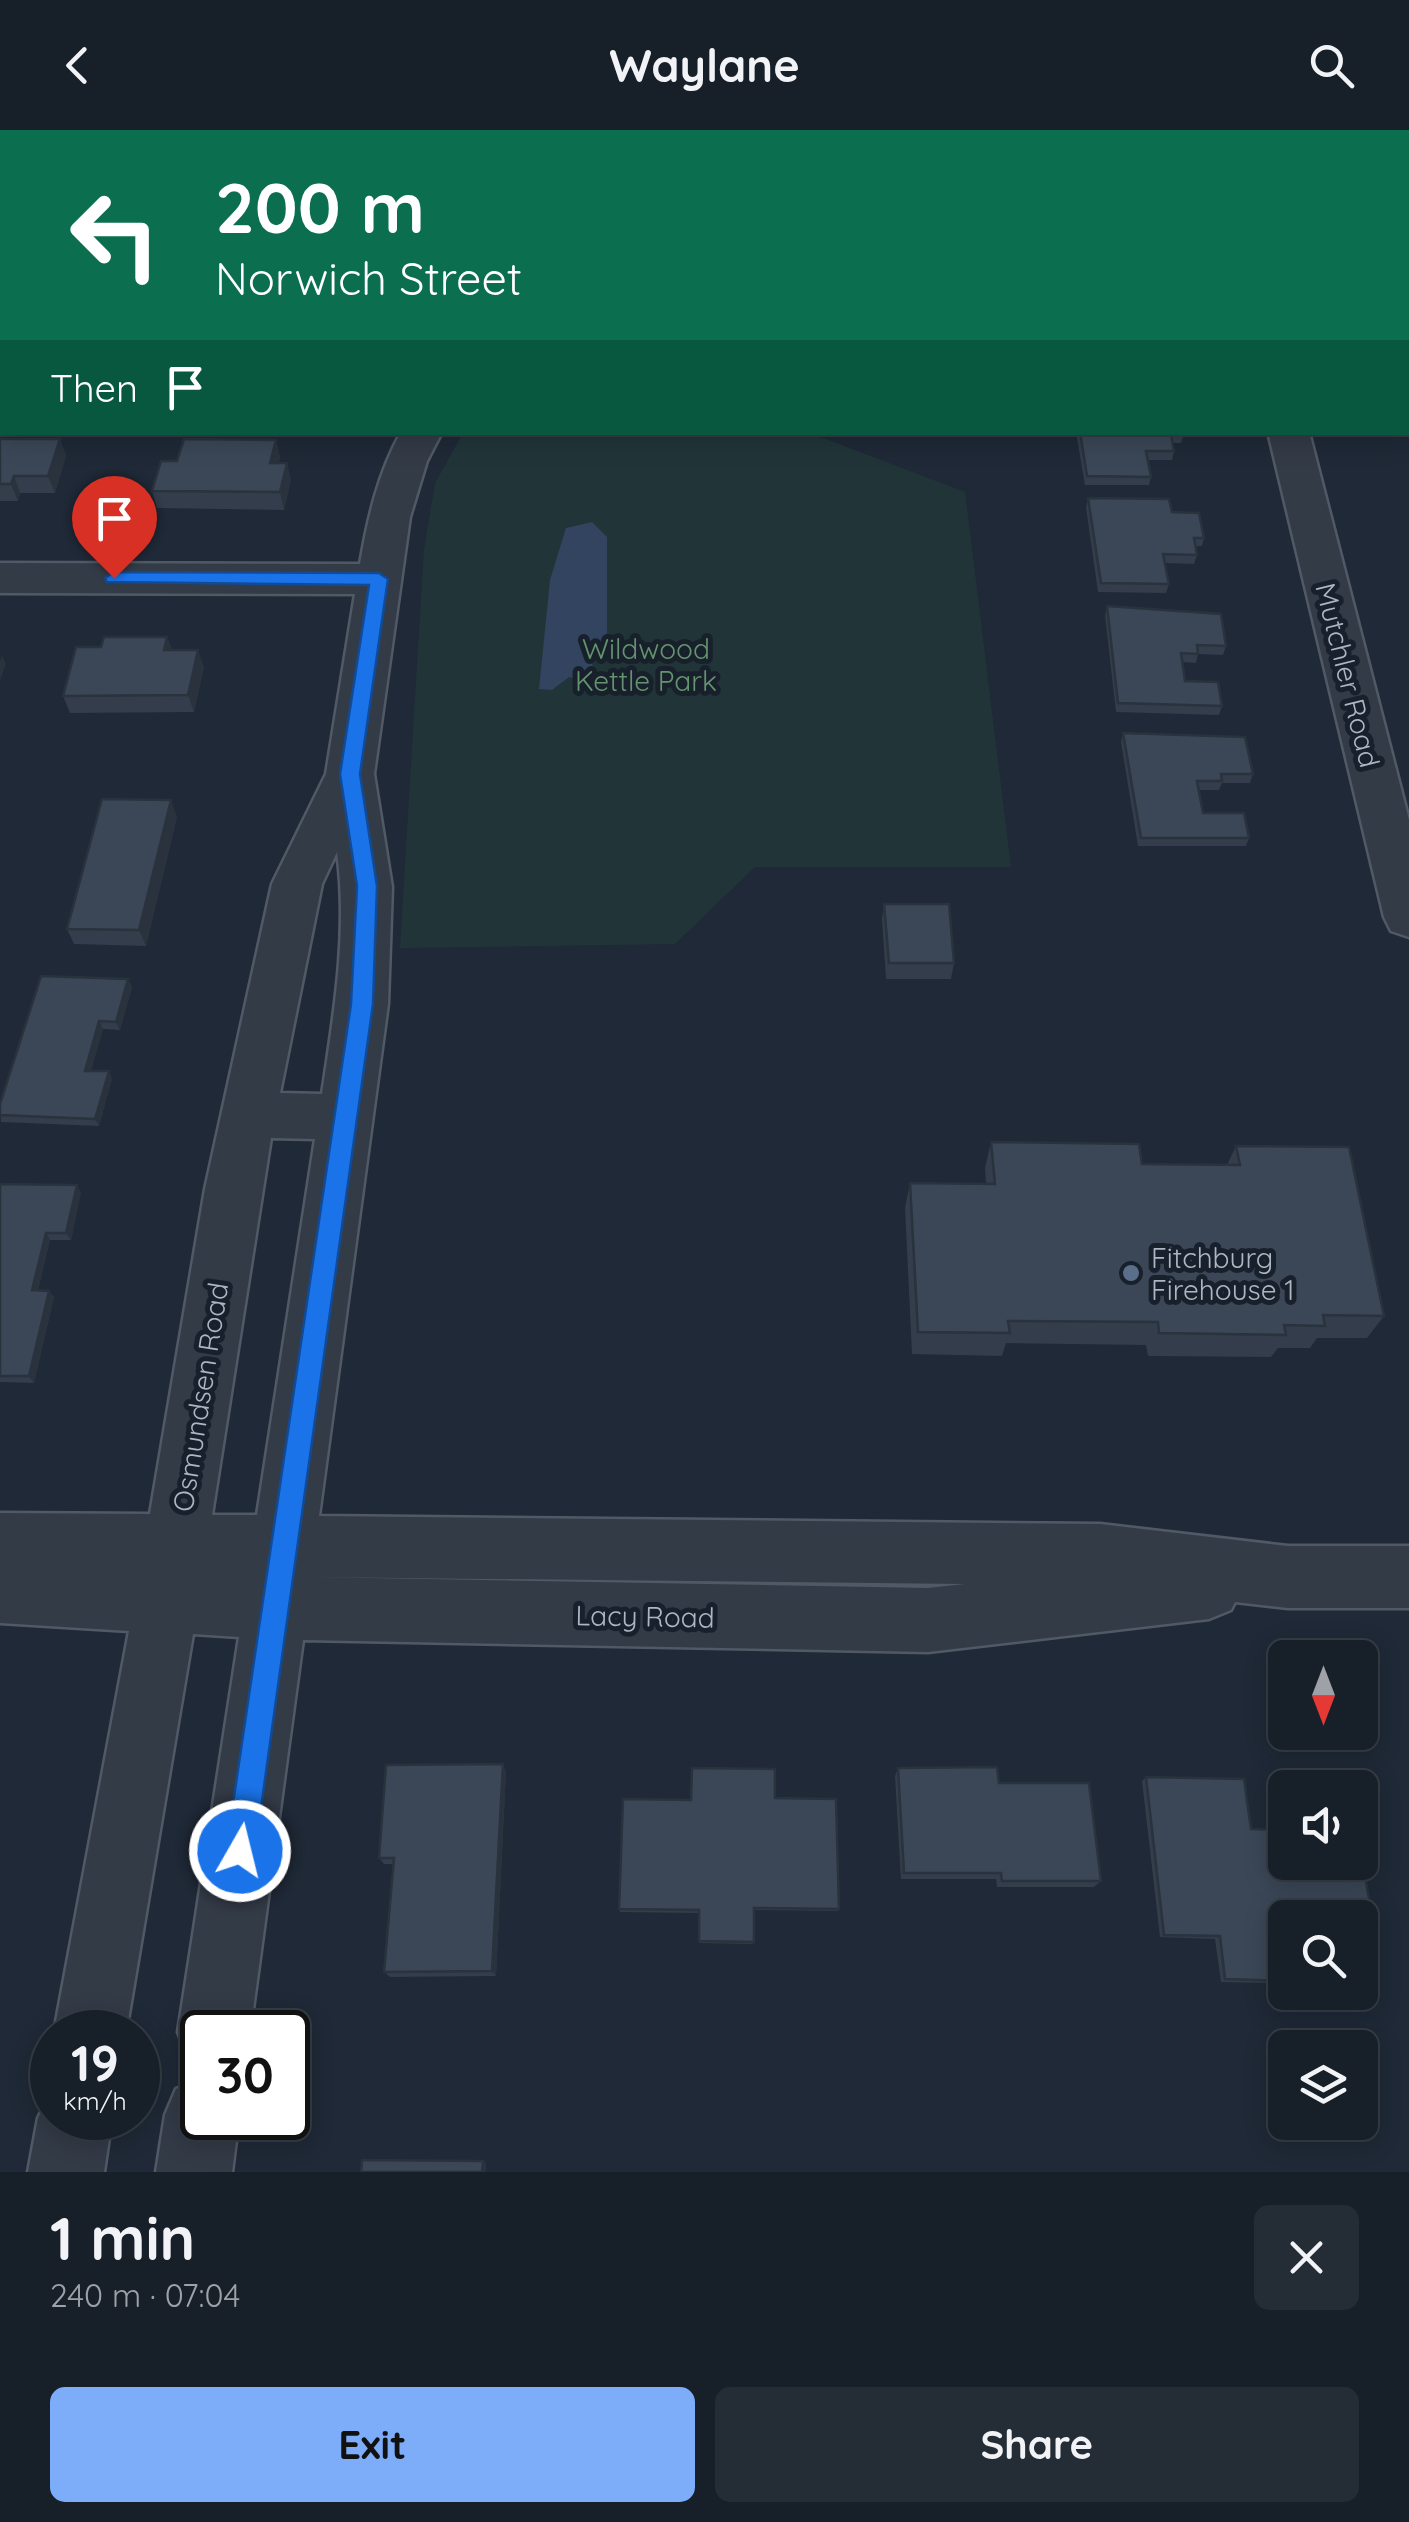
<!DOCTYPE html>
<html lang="en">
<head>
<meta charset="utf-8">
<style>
	body { margin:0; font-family:Quicksand,sans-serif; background:#242c35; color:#f1f3f6; height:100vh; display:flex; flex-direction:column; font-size:38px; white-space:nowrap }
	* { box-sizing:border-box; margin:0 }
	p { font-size:32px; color:#9ea2a8 }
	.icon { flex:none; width:55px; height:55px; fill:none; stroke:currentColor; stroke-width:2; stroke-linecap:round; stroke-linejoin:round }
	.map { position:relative; height:2042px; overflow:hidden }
	.drawer { display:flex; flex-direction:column; background:#171f29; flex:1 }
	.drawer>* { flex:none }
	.guide { position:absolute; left:0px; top:0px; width:1410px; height:305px; box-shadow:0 5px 25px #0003,0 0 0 2px #363d46; background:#0b6e4f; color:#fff; overflow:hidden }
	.needle { width:65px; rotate:180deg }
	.tools { position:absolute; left:1268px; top:1510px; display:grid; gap:20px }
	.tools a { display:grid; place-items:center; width:110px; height:110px; border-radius:15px; background:#171f29; box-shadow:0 5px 25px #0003,0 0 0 2px #363d46; font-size:50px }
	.speed { position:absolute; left:30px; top:1880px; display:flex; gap:20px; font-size:50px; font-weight:700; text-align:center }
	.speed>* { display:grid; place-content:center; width:130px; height:130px; border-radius:50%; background:#171f29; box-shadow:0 5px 25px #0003,0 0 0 2px #363d46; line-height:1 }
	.speed small { font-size:25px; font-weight:400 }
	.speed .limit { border:5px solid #111; border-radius:15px; background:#fff; color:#111 }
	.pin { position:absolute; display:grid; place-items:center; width:85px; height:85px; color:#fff; margin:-102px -42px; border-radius:50% 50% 50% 0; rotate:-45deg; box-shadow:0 0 10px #0007 }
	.pin .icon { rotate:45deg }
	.me { position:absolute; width:110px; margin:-55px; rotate:8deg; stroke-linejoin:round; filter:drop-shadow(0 0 8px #0008) }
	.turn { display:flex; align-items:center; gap:35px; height:210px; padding:0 50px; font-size:45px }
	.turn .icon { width:130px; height:130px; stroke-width:2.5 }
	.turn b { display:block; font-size:70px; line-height:85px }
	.then { display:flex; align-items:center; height:95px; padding:0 50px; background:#0003; gap:20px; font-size:38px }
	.round { display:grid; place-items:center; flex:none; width:105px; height:105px; border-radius:15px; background:#242c35 }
	.headline { display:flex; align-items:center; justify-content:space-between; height:170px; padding:0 50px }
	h1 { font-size:60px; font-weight:700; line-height:75px }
	.button { display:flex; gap:20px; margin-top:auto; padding:20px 50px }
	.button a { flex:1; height:115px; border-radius:15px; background:#7dadf9; color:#111; font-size:40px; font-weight:700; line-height:115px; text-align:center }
	.button a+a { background:#242c35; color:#f1f3f6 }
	header { display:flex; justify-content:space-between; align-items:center; height:130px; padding:0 50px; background:#171f29; font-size:45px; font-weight:700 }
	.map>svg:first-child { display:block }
	.green { fill:#213538 }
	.water { fill:#32445f }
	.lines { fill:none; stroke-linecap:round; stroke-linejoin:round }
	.minor-casing { stroke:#505965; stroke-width:5 }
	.minor { fill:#333b47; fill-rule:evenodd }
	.wall { fill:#333d4b }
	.shaded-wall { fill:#29323d }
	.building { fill:#3b4757; stroke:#29323d; stroke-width:2.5 }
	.route { fill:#1a73e8; stroke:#114b97; stroke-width:2.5 }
	.service-dot { fill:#5c6f8a; stroke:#18202b; stroke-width:4 }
	.labels { text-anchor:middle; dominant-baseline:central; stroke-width:10; stroke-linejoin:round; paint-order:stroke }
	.park-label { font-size:28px; fill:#64946f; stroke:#18202b }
	.street-label { font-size:28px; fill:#acb6c4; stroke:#18202b }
	.poi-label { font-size:28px; fill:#acb6c4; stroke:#18202b; text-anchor:start }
</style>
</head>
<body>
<header><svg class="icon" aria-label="back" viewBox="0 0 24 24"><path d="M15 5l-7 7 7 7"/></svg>Waylane<svg class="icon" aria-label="search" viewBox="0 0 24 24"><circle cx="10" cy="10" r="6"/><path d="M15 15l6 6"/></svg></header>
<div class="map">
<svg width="1409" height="2042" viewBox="0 0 1409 2042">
	<rect width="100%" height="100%" fill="#1f2937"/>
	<path class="green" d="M463 303H810L965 362 1011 737H755L675 814 400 818 424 419 435 353Z"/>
	<path class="water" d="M592 392 607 407V507L593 528 591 553 569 547 552 560 539 559 550 450 566 398Z"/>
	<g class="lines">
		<defs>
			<path id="minor" d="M585 0H624L625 2H586Z
				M1194 0H1228L1229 2H1195Z
				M2 28V50L0 51V29Z
				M401 302H442L427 331 410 387 374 644 392 757 388 874 319 1386 1100 1394 1288 1416H1409V1478H1288L1235 1472 1231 1480 1209 1489 928 1522 303 1510 250 1902H202V1933L188 1928 178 1902 239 1507 193 1504 126 1902H54L129 1501 0 1493V1383L150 1384 205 1059 272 754 326 644 355 464 0 463V433L360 434C368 387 378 344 401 302ZM337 722C348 802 334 884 322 964L280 963 322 754ZM271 1008 315 1009 257 1385H212ZM311 1447 965 1454 928 1458Z
				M1268 302H1309L1409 690V807L1391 801 1384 787Z
				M202 1948V1988H239L232 2042H156L165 1985 176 1959Z
				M52 1960V1988H112L104 2042H28L38 1988Z"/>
		</defs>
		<use href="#minor" class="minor-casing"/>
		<use href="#minor" class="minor"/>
	</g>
	<path class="wall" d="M210 0H293V2H213Z
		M363 0H472V2H363Z
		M1076 302H1183L1184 304 1181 313H1172L1174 321 1172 330H1147L1151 347 1149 355H1085Z
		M0 309H60L66 326 55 363H20L18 371H0Z
		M276 310 280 328 278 333H287L291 350 284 380 157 378 152 361Z
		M1088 368 1172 382 1204 408 1202 416H1195L1197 425 1194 434 1165 433 1169 454 1166 463 1098 462 1086 377Z
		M1107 476 1226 516 1223 525 1198 524 1196 533 1182 532 1185 551 1222 576 1219 585 1116 582 1105 485Z
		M167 507 172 520 204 537 194 582 70 583 63 566 101 517Z
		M1123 603 1253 644 1250 653H1222L1219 660H1199L1203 683 1249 708 1246 716H1138L1121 612Z
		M177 687 146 816 74 814 67 799Z
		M884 774 954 833 951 849H886L882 789Z
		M128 849 132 857 120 900 103 899 91 941H109L112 949 99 996 1 992 0 974Z
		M991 1012 1142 1034 1227 1035 1236 1016 1384 1186 1367 1208H1317L1310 1218H1278L1271 1227 1148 1226 1146 1215 1006 1213 1002 1226 912 1224 905 1078 910 1053 986 1054 985 1038Z
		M0 1054 81 1062 71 1110H50L38 1160 49 1161 54 1167 34 1253 0 1252Z
		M898 1638 1101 1751 1094 1757H997L996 1749H901L895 1646Z
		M506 1641 496 1846 390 1847 384 1842 393 1734H384L379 1728Z
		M1146 1647 1244 1649 1251 1699 1285 1700V1732H1360V1718L1377 1813 1371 1816H1360V1788H1285V1815H1279L1284 1851 1279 1853 1221 1852 1215 1809 1160 1807 1142 1651Z
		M775 1668 839 1779 838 1781 754 1780 753 1814 699 1813V1783L620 1782 619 1779 691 1670Z"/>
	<path class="shaded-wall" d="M237 0H250L251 2H237Z
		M2 116V135L0 136V117Z
		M60 309 66 326 55 363 48 346Z
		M276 310 280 328 275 350 270 333Z
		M287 333 291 350 284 380 280 362Z
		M14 346 20 363 18 371 11 354Z
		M167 507 173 524 164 520Z
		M198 520 204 537 194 582 188 565Z
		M2 525 6 534 0 551V531Z
		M171 670 177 687 146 816 139 800Z
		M128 849 132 857 120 900 116 892Z
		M99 891 103 899 89 948 85 941Z
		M109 941 112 949 99 996 95 989Z
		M77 1055 81 1062 71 1110 66 1103Z
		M46 1103 50 1110 37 1166 32 1160Z
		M49 1161 54 1167 34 1253 29 1246Z
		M503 1634 506 1641 496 1846 492 1841Z
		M483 2031 486 2033V2042H482Z"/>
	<path class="building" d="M381 0H472L468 2H387Z
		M875 0H926L923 2H872Z
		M0 85H2V116L0 117Z
		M1080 302H1183L1184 304H1171L1174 321H1146L1151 347 1087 346Z
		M0 309H60L48 346H14L11 354H0Z
		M184 309 276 310 270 333H287L280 362 152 361 161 331H177Z
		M1088 368 1169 369 1172 382 1199 383 1204 408H1194L1197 425 1163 424 1169 454 1101 453Z
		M1107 476 1221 484 1226 516 1197 515 1198 524 1181 523 1185 551 1218 552 1222 576 1118 573Z
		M104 507H167L164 520H198L188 565 63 566 76 517H101Z
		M1123 603 1245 607 1253 644H1221L1222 651H1197L1203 683H1244L1249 708H1141Z
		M102 669 171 670 139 800 67 799Z
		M884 774H949L954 833H889Z
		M41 846 128 849 116 892 99 891 85 941H109L95 989 0 985V974Z
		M991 1012 1139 1014 1142 1034 1240 1035 1236 1016 1349 1017 1384 1186 1323 1185 1325 1196 1284 1195 1286 1205 1159 1203 1158 1192 1008 1191 1010 1203 918 1202 910 1053 995 1054Z
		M0 1054 77 1055 66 1103H46L32 1160 49 1161 29 1246H0Z
		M503 1634 492 1841 384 1842 394 1728H379L386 1635Z
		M997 1637 999 1653H1089L1101 1751H1002L1001 1743H904L898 1638Z
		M692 1638 775 1639V1668L836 1669 839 1779 754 1778V1812L699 1811V1780L619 1779 623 1669 691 1670Z
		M1146 1647 1244 1649 1251 1699 1285 1700V1732H1360V1718L1377 1813H1360V1788H1285V1812H1279L1284 1851 1225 1849 1220 1806 1164 1805Z
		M362 2030 483 2031 482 2042H361Z"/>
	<path class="route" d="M114 442 379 443 388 449 360 644 377 756 373 874 255 1721 251 1731 240 1735 230 1731 226 1721 351 874 357 756 340 644 369 455 107 452 105 448Z"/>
	<circle class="service-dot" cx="1131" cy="1143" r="10"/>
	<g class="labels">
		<g class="park-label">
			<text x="646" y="518">Wildwood<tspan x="646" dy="32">Kettle Park</tspan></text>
		</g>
		<g class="street-label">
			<text transform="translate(1348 545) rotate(76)">Mutchler Road</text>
			<text transform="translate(200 1267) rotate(-81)">Osmundsen Road</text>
			<text transform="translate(645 1486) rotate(1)">Lacy Road</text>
		</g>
		<g class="poi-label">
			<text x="1151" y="1127">Fitchburg<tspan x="1151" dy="32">Firehouse 1</tspan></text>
		</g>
	</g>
</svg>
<div class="tools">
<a><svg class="needle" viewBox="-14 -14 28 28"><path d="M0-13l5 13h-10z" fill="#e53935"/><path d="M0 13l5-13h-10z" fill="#9ea2a8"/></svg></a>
<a><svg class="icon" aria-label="sound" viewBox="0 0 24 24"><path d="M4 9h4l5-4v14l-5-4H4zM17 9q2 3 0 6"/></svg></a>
<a><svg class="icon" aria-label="search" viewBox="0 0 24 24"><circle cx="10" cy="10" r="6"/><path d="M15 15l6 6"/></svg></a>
<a><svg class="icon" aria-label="layers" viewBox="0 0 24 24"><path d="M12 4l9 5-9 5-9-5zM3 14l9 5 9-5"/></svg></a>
</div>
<div class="speed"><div>19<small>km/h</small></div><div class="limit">30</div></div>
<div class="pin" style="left:114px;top:448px;background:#d93025"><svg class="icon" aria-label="arrive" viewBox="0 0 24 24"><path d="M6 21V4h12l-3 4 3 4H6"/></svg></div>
<svg class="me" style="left:240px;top:1721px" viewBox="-20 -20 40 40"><circle r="17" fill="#1a73e8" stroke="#fff" stroke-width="3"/><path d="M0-11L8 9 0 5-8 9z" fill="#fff"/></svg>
<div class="guide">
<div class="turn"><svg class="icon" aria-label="left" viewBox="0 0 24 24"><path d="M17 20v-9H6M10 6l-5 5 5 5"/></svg><div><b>200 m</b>Norwich Street</div></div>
<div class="then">Then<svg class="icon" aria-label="arrive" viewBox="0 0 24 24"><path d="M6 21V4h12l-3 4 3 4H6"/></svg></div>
</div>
</div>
<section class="drawer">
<div class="headline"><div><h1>1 min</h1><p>240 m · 07:04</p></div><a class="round"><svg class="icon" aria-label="close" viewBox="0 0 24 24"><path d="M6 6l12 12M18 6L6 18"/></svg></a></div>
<div class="button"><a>Exit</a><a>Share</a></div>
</section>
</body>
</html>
